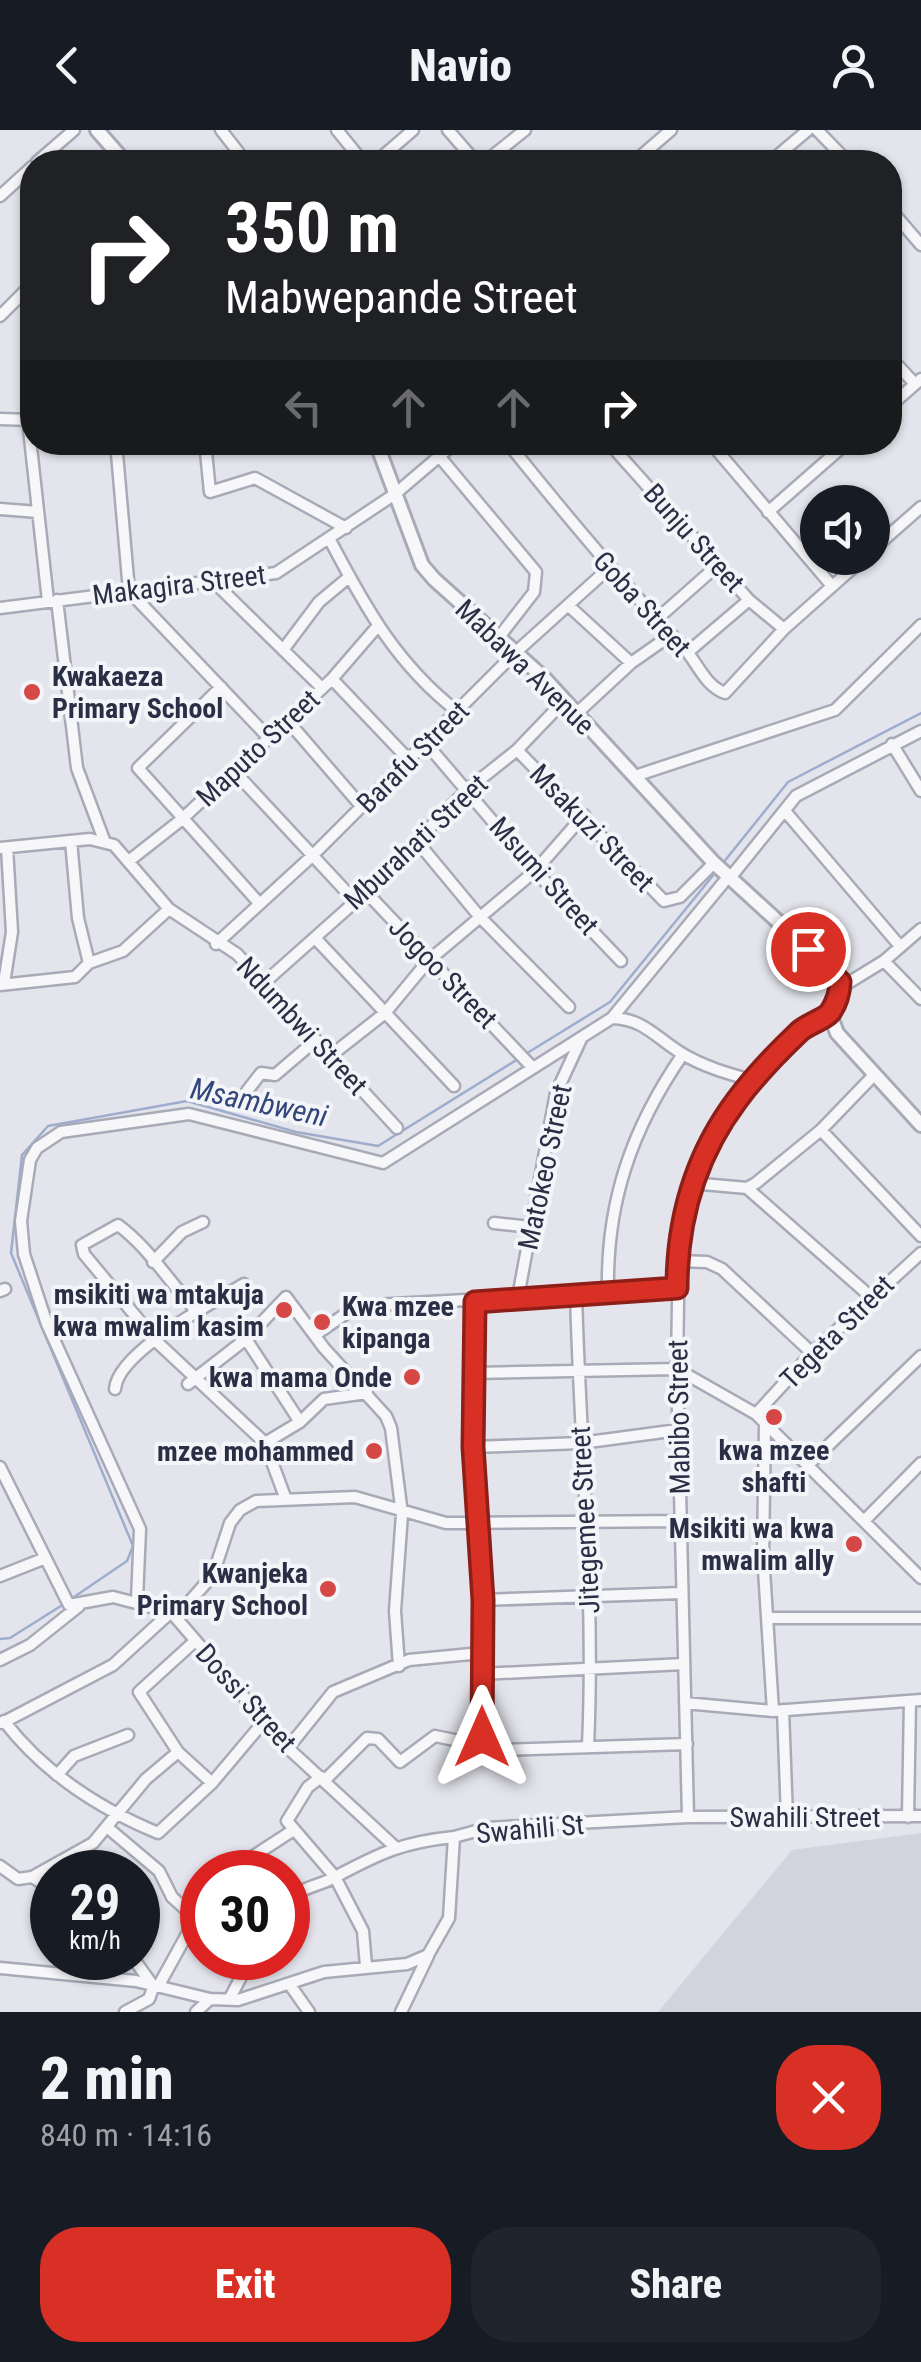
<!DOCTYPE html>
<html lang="en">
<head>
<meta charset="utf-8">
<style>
	body { margin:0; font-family:"Roboto Condensed",sans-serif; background:#20242c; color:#f1f3f6; height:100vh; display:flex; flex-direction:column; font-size:38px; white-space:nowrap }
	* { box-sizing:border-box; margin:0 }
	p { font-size:32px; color:#9ea1a6 }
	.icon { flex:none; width:55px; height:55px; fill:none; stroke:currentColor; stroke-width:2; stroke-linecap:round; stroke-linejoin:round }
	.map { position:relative; height:1882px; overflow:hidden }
	.panel { display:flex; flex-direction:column; background:#171b24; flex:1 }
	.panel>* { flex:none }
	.guide { position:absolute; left:20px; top:20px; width:882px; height:305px; border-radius:40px; box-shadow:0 2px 8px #0004; background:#202124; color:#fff; overflow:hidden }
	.controls { position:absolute; left:800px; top:355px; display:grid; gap:20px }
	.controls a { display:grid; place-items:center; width:90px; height:90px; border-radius:50%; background:#171b24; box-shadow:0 2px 8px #0004; font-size:50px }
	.speed { position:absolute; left:30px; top:1720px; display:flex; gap:20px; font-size:50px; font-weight:700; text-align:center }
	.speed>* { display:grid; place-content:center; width:130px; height:130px; border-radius:50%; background:#171b24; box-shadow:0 2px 8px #0004; line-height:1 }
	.speed small { font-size:25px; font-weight:400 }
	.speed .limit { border:15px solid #d22; background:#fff; color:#111 }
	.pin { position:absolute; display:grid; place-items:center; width:85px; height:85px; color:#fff; margin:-42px; border:5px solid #fff; border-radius:50%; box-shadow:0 2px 10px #0007 }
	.me { position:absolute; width:110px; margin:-55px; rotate:0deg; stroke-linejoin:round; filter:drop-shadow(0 0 8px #0008) }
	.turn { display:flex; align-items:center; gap:35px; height:210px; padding:0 40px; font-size:45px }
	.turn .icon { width:130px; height:130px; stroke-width:2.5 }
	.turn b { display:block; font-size:70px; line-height:85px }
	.lanes { display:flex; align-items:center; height:95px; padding:0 40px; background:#0003; justify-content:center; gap:50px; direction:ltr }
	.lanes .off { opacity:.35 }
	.round { display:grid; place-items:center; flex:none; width:105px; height:105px; border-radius:40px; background:#20242c }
	.summary { display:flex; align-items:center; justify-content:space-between; height:170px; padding:0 40px }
	h1 { font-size:60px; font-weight:800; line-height:75px }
	.primary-button { display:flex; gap:20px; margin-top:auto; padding:20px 40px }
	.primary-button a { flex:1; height:115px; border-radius:40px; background:#d93025; color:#fff; font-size:40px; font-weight:800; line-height:115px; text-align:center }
	.primary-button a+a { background:#20242c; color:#f1f3f6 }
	header { display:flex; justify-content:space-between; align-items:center; height:130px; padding:0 40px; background:#171b24; font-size:45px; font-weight:800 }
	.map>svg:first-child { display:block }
	.built { fill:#d1d4de }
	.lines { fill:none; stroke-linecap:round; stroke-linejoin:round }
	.stream { stroke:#9eadcd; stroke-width:2.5 }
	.minor-casing { stroke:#a8abb7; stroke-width:15 }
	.tertiary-casing { stroke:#a8abb7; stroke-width:18 }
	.minor { stroke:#f7f7fa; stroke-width:10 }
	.tertiary { stroke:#f7f7fa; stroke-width:12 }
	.route-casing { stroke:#8d1f18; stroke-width:25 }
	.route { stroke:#d93025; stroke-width:18 }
	.poi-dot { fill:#d54845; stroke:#f4f5f9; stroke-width:4 }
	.labels { text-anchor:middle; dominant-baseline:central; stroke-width:8; stroke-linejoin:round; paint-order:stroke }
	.street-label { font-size:28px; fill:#2a2f45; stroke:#f4f5f9 }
	.poi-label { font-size:28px; font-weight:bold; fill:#2a2f45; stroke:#f4f5f9; text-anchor:end }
	.water-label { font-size:30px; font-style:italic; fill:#32467c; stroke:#f4f5f9 }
</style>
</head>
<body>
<header><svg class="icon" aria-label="back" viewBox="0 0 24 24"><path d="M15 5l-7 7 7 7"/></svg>Navio<svg class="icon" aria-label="person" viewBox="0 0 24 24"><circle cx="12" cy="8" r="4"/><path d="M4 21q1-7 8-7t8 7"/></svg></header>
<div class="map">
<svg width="921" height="1882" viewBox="0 0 921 1882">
	<rect width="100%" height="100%" fill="#e4e5ec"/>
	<path class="built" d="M921 1703V1882H658L792 1720Z"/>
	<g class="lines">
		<path class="stream" d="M723 733 788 652 921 583
			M524 925 610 872 715 743
			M71 1469 127 1431 133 1416 11 1123 22 1025 48 996 187 971 296 1002 378 1016 518 929
			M0 1509 10 1508 64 1474"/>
		<defs>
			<path id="minor" d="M221 0 246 32
				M337 0 363 32
				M448 0 476 32
				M817 0 848 32
				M37 32 74 0
				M376 32 413 0
				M485 32 525 0
				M634 32 671 0
				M770 32 808 0
				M0 66 32 37
				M890 79 921 115
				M0 186 32 154
				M890 227 915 254
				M890 276 921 249
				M0 289 32 290
				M28 290 48 471
				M116 312 129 461 267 606
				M205 312 210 362 255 348 346 398
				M507 312C564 383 621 452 684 518 697 532 705 556 725 563L784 499 864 428
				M608 312 749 470 784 499
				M710 312 832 456
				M439 326 536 442 534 462 499 507
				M0 379 38 382
				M768 382 848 312
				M330 410C365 477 397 535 458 582
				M872 420 921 377
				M214 452 322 558
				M57 470 77 638 104 710
				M570 477 631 533
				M0 478 276 443 395 364 456 312
				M657 489 718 435
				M283 520 319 472 349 447
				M688 522 749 470
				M332 549 409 630
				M221 557 138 638 259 773
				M576 584 631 533 671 505
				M287 590 362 677
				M425 612 535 741 621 831
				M892 614 921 661
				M517 620 664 771 680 767 714 733
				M234 641 354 770
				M635 646 835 580 921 495
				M785 681 899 815
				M416 710 479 786 569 877
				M71 711 78 788 89 833
				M0 718 90 709 114 715 169 779 237 824 397 998
				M130 730 181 690 332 549 376 498
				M730 748 796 666 921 601
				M366 762 531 936
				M316 809 454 956
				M216 814 312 726 516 522 608 439
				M884 831 921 869
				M265 852 366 762 468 659 517 620 565 570
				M4 853 12 802 7 718
				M0 855 75 847 89 833 123 821 169 779
				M840 858 884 831 921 799
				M612 888C644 889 655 907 681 923 704 937 729 944 755 951
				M329 927 385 883 428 831 535 741 584 685
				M247 961 261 943 275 945 316 910
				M821 1000 921 1106
				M691 1053 747 1058 756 1053 821 1000 875 944
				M747 1058 871 1167
				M494 1093 531 1097
				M677 1131 707 1132 722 1139 812 1223
				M153 1132 182 1102 203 1092
				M0 1161 5 1159
				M608 1162C606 1072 632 998 683 924
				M576 1164C580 1315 595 1464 588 1616
				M518 1167 556 963 581 909
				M475 1172 473 1317 483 1470 482 1607
				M193 1183V1177C167 1149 148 1117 118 1095L82 1115 84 1124 157 1212 265 1313 285 1367
				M315 1205 357 1176 677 1158
				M246 1209 300 1292
				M475 1243 677 1239 756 1284 921 1448
				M188 1254 246 1209 286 1167 324 1218 386 1286 391 1298 402 1384 395 1481 399 1536
				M115 1259C118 1222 212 1173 244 1154
				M756 1284 812 1223 921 1123
				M765 1295 763 1424 773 1581
				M265 1313 300 1292 324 1269 367 1263
				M473 1317 581 1313 678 1300
				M807 1336 921 1226
				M0 1337 69 1475 113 1467 171 1482 288 1618 394 1716
				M864 1391 921 1333
				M0 1446 43 1429
				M137 1470 140 1399 47 1194 24 1124 21 1091 30 1030 37 1018 61 1002 189 984 383 1033 612 888 728 747
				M483 1470 682 1463
				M176 1487 213 1445 230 1393 240 1380 256 1371 355 1367 446 1393 681 1391
				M770 1488H921
				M195 1511 139 1562 178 1622 212 1653
				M0 1530 30 1515 79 1476
				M482 1544 684 1534
				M685 1573 773 1581 921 1570
				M783 1580 787 1687
				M4 1591C44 1643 98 1678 158 1703L212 1653 266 1589
				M2 1593 113 1535 171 1482
				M482 1607 497 1620 687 1614
				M288 1618 333 1562 409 1530 481 1523
				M57 1645 74 1626 128 1605
				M321 1647 308 1657 287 1691 335 1747 363 1801 366 1836
				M324 1651 367 1608 378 1609 400 1632 435 1606 464 1612 482 1607
				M688 1687 677 1239 679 1106 693 1046 723 990 800 901 830 884
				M908 1687 910 1571
				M108 1698 159 1741 172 1767 195 1788
				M0 1736 18 1749 32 1747 52 1759
				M229 1742 292 1701
				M32 1747 93 1713 146 1649 178 1622
				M288 1773C300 1756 318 1757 335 1747 380 1723 403 1712 454 1707
				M133 1828 151 1853
				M0 1838 136 1851 210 1869 238 1870 324 1842 407 1834 428 1825 449 1788 454 1707 487 1698 688 1687 921 1686
				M159 1855 202 1777
				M290 1855 309 1882
				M230 1868 251 1828
				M125 1882 149 1869 154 1855
				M196 1882 210 1869
				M401 1882 428 1826"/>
			<path id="tertiary" d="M97 0 125 32
				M376 312 422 435 434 449 545 549 714 733 833 842 840 858 830 884 837 903 921 995"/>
		</defs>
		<use href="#minor" class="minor-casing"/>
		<use href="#tertiary" class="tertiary-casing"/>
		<use href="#minor" class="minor"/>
		<use href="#tertiary" class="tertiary"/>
	</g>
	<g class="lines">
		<defs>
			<path id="route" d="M482 1607 483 1470 473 1317 475 1172 677 1158C677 1089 695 1026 737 970 754 947 778 922 799 902 807 894 826 889 831 881 836 874 840 862 840 852L808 819"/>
		</defs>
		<use href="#route" class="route-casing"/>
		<use href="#route" class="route"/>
	</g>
	<g class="poi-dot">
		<circle cx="32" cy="562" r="10"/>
		<circle cx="284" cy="1180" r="10"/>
		<circle cx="322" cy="1192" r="10"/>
		<circle cx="412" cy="1247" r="10"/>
		<circle cx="774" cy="1287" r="10"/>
		<circle cx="374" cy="1321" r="10"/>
		<circle cx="854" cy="1414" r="10"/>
		<circle cx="328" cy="1459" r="10"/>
	</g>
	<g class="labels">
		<g class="street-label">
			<text transform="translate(694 408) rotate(48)">Bunju Street</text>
			<text transform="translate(179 455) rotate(-7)">Makagira Street</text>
			<text transform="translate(642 474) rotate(48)">Goba Street</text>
			<text transform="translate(525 537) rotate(44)">Mabawa Avenue</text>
			<text transform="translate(258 618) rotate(-43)">Maputo Street</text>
			<text transform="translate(413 627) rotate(-45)">Barafu Street</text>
			<text transform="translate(592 698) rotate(46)">Msakuzi Street</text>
			<text transform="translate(416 712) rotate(-43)">Mburahati Street</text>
			<text transform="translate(544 746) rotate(48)">Msumi Street</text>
			<text transform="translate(443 843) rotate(46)">Jogoo Street</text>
			<text transform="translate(302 896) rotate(47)">Ndumbwi Street</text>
			<text transform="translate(545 1037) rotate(-78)">Matokeo Street</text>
			<text transform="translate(837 1202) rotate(-45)">Tegeta Street</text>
			<text transform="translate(679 1287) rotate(-91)">Mabibo Street</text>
			<text transform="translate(585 1390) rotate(-93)">Jitegemee Street</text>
			<text transform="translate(246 1568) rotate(48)">Dossi Street</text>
			<text x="805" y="1687">Swahili Street</text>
			<text transform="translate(530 1699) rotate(-5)">Swahili St</text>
		</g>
		<g class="poi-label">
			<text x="52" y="546" text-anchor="start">Kwakaeza<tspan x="52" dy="32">Primary School</tspan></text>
			<text x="264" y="1164">msikiti wa mtakuja<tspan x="264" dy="32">kwa mwalim kasim</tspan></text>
			<text x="342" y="1176" text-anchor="start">Kwa mzee<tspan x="342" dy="32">kipanga</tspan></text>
			<text x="392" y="1247">kwa mama Onde</text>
			<text x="774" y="1320" text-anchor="middle">kwa mzee<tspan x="774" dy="32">shafti</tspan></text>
			<text x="354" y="1321">mzee mohammed</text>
			<text x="834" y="1398">Msikiti wa kwa<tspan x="834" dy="32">mwalim ally</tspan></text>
			<text x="308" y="1443">Kwanjeka<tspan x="308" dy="32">Primary School</tspan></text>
		</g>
		<g class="water-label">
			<text transform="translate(259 972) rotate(12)">Msambweni</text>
		</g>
	</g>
</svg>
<div class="controls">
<a><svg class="icon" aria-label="sound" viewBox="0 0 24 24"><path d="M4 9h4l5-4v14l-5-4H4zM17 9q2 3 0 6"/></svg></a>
</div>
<div class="speed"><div>29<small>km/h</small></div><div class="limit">30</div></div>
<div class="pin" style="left:808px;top:819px;background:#d93025"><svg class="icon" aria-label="arrive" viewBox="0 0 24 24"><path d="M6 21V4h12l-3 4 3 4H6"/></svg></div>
<svg class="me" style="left:482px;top:1607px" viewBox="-20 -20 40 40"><path d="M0-17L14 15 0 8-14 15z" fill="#d93025" stroke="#fff" stroke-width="4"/></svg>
<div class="guide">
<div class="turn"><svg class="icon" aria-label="right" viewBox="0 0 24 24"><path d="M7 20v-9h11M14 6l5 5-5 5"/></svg><div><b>350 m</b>Mabwepande Street</div></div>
<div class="lanes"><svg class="icon off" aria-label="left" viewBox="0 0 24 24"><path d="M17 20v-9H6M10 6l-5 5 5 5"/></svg><svg class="icon off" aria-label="ahead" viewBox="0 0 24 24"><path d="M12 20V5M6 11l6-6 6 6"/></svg><svg class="icon off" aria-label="ahead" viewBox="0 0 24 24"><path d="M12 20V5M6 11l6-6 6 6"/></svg><svg class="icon" aria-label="right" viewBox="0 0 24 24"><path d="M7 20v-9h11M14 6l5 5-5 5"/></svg></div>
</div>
</div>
<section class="panel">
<div class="summary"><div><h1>2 min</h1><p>840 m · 14:16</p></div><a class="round" style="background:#d93025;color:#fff"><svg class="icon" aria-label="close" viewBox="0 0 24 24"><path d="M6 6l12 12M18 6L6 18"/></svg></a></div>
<div class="primary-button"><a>Exit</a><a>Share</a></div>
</section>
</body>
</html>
